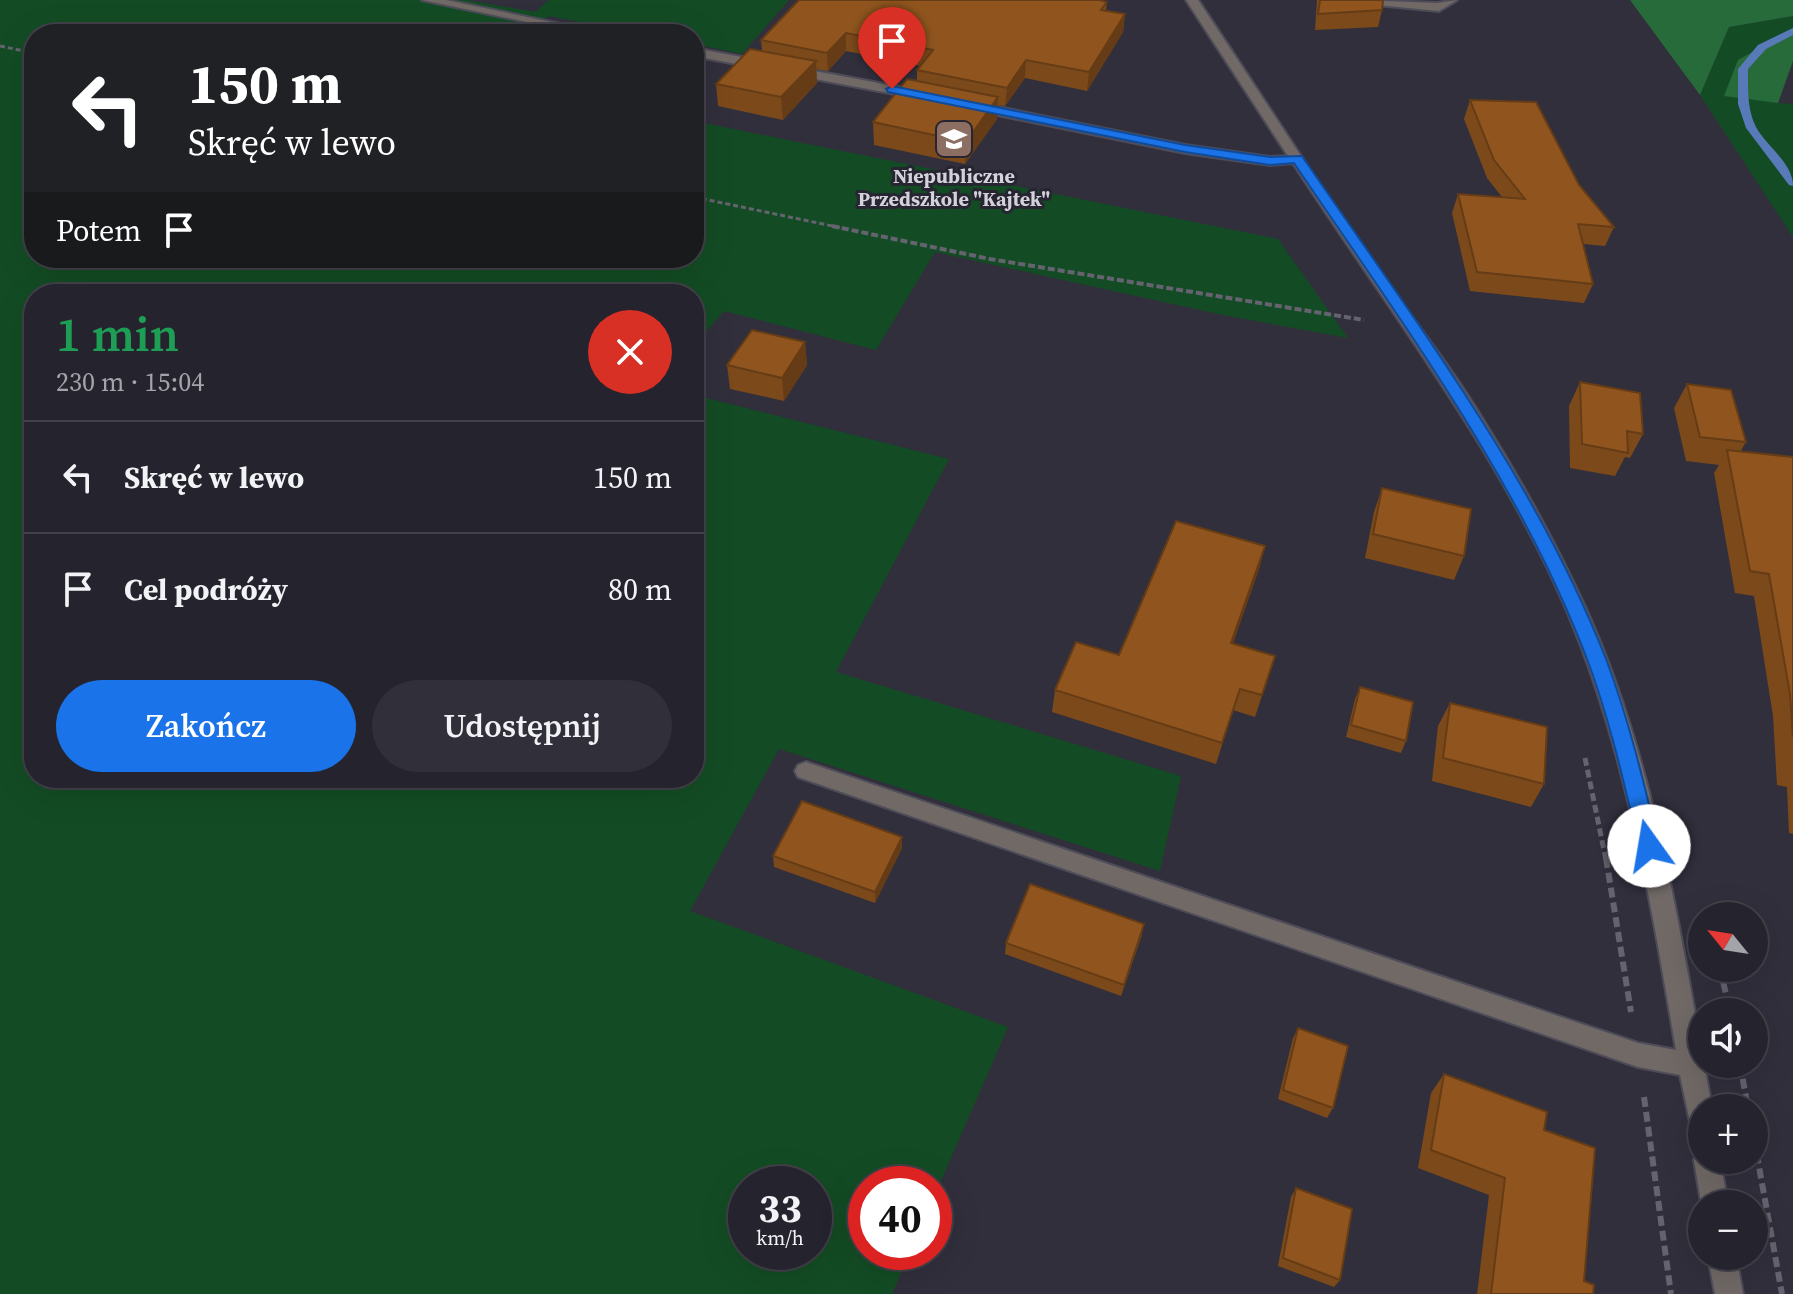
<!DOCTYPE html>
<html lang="pl">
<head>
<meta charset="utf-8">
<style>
	body { margin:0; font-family:"Source Serif 4",serif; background:#312f39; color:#f1f3f6; height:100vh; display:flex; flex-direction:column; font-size:30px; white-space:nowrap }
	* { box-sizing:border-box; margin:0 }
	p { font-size:26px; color:#a3a4aa }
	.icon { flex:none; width:44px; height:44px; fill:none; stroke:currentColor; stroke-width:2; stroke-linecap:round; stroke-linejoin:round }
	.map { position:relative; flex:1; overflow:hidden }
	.sheet { position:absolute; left:24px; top:284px; width:680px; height:504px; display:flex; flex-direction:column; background:#25232d; border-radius:32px; box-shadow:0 8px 32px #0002,0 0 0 2px #424049 }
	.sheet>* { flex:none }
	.banner { position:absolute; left:24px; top:24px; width:680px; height:244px; border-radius:32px; box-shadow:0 8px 32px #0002,0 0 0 2px #424049; background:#202124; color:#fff; overflow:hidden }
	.needle { width:52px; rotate:300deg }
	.buttons { position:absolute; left:1688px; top:902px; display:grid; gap:16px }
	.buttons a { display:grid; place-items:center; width:80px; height:80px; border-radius:50%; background:#25232d; box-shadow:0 8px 32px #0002,0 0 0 2px #424049; font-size:40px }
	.speed { position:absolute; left:728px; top:1166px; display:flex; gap:16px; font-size:40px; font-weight:700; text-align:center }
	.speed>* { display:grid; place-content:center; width:104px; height:104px; border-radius:50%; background:#25232d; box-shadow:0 8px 32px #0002,0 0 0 2px #424049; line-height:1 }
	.speed small { font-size:20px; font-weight:400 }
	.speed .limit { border:12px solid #d22; background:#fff; color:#111 }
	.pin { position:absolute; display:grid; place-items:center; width:68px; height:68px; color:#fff; margin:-82px -34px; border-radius:50% 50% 50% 0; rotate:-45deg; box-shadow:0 0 8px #0007 }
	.pin .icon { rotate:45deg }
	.me { position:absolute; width:88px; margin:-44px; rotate:347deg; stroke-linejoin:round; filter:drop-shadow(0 0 6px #0008) }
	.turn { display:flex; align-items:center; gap:28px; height:168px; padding:0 32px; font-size:36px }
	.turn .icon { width:104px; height:104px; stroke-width:2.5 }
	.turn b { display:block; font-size:56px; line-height:68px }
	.then { display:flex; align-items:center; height:76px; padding:0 32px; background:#0003; gap:16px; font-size:30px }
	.round { display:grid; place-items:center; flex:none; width:84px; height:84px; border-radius:42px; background:#312f39 }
	.headline { display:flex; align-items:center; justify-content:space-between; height:136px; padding:0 32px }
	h1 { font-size:48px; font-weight:600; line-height:60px; color:#1e9e55 }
	.action { display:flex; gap:16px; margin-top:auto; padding:16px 32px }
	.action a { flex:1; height:92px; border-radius:48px; background:#1a73e8; color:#fff; font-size:32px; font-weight:600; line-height:92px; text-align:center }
	.action a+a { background:#312f39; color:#f1f3f6 }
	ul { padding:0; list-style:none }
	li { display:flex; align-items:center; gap:24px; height:112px; padding:0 32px; border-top:2px solid #424049 }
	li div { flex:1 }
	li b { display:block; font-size:30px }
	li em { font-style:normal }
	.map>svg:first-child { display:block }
	.green { fill:#134c24; fill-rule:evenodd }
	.forest { fill:#286b3a }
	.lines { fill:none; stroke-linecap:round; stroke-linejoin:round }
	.stream { fill:#587ab8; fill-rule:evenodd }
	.minor-casing { stroke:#4e4c59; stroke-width:4 }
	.path-far3 { stroke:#65636f; stroke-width:3; stroke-dasharray:5 3; stroke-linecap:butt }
	.path-far2 { stroke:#65636f; stroke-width:4; stroke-dasharray:7 3; stroke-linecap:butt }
	.path-far1 { stroke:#65636f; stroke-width:5; stroke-dasharray:8 4; stroke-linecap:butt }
	.path { stroke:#65636f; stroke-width:6; stroke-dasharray:10 5; stroke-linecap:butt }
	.minor { fill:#706966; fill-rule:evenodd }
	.wall { fill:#7c491a }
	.shaded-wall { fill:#653c15 }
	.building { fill:#90551e; stroke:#653c15; stroke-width:2 }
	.route { fill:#1a73e8; stroke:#114b97; stroke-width:2 }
	.labels { text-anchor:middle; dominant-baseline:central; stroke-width:6; stroke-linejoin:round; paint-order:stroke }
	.far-poi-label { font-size:20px; font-weight:bold; fill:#d3d2db; stroke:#272531 }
</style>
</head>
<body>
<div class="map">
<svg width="1793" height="1294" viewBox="0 0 1793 1294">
	<rect width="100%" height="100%" fill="#312f3c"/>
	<path class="green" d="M0 0H466L535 12 549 0H789L742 54 694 44V34H640L549 16 527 34H34V258H694V121L1278 239 1348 338 1223 315 935 252 876 350 724 311 694 346V294H34V778H694V395L949 459 836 672 1181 776 1160 871 779 749 690 911 1008 1027 934 1197V1184H866V1252H910L892 1294H0ZM746 1184H814V1252H746Z
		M1793 16V29L1738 60 1778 103 1793 104V237L1700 95 1729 27Z"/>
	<path class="forest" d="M1630 0H1793V16L1729 27 1700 95Z
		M1793 29V61L1778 103 1724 96 1738 60Z"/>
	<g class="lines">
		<path class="stream" d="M1793 28V35L1766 49 1748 69C1748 89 1747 109 1756 127 1767 147 1793 163 1793 186L1789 185 1746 128 1738 104V69L1758 45Z"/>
		<defs>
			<path id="minor" d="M422 0H446L609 34H584Z
				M1186 0H1198C1257 88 1314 178 1374 265 1411 317 1452 368 1485 423 1522 482 1557 546 1586 609 1657 765 1682 945 1712 1108H1702V1140L1693 1136 1680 1075 1638 1067 798 777 795 771 798 765 806 762 1638 1043 1676 1050C1651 902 1626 750 1567 611 1498 449 1388 310 1293 163L1270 165 1185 153 973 110 966 106 973 102 1185 145 1270 157 1288 156Z
				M1361 0 1437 3 1457 0 1439 11 1367 4Z
				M694 48 926 92 933 96 926 100 694 56Z
				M1702 1149V1160H1720L1728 1204H1702V1208L1694 1160 1698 1151Z
				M1708 1256H1736L1743 1294H1715Z"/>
		</defs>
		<use href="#minor" class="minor-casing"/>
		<path class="path-far3" d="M0 46 34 53
			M694 197 842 228"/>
		<path class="path-far2" d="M832 226 990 259 1364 320"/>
		<path class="path-far1" d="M1585 758 1606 860"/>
		<path class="path" d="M1606 858 1631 1012
			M1720 968 1730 1012
			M1740 1064 1748 1108
			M1644 1097 1671 1294
			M1754 1139 1782 1294"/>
		<use href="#minor" class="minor"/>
	</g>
	<path class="wall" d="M1317 0H1383L1382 10 1378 27 1315 30Z
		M1107 2 1106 11 1125 14 1123 32 1087 91 1025 78 1005 106 998 105 997 119 965 164 874 145 873 122 917 81V70L921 66 846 51 828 71 816 69 817 83 783 120 718 106 716 84 762 51 761 40Z
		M1470 100 1579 185 1614 227 1605 246 1583 244 1593 284 1584 303 1470 291 1452 213 1458 194 1502 197 1487 178 1464 119Z
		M805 342 807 365 784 401 730 389 727 365Z
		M1580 382 1643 434 1630 458 1625 457 1615 476 1570 468 1569 406Z
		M1687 384 1746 442 1740 452 1793 457V834L1789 833 1787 787 1777 785 1773 716 1754 596 1735 593 1714 473 1719 465 1686 461 1674 408Z
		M1382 488 1464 556 1454 580 1365 558 1374 512Z
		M1265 546 1259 569 1233 643 1275 656 1255 717 1233 710 1216 764 1052 712 1055 690 1119 655Z
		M1360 687 1406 741 1401 753 1346 737 1355 699Z
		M1450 703 1544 784 1531 807 1432 781 1438 726Z
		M902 837V848L875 903 774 867 773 856Z
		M1142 935 1121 996 1005 954 1006 943Z
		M1298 1028 1333 1108 1327 1118 1278 1099 1293 1038Z
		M1444 1074 1544 1130 1584 1281 1593 1294H1477L1489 1195 1418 1168 1431 1093Z
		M1296 1188 1340 1280 1334 1287 1278 1266 1291 1197Z"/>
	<path class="shaded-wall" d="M1125 14 1123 32 1087 91 1089 72Z
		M846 33V51L828 71 827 53Z
		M1026 60 1025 78 1005 106 1007 88Z
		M816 61 817 83 783 120 781 97Z
		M998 97 997 119 965 164 966 142Z
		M805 342 807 365 784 401 782 378Z
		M1265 546 1259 569 1225 665 1231 643Z
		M902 837V848L875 903V892Z"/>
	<path class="building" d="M799 0H1099L1107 2 1101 10 1125 14 1089 72 1026 60 1007 88 917 70 933 50 846 33 827 53 761 40Z
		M1320 0H1383L1382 10 1318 14Z
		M750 49 816 61 781 97 716 84Z
		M907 79 998 97 966 142 873 122Z
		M1470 100 1536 102 1579 185 1614 227 1578 224 1593 284 1477 272 1458 194 1525 199 1494 160Z
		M752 330 805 342 782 378 727 365Z
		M1580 382 1640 393 1643 434 1627 431 1628 453 1582 444Z
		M1687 384 1731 390 1746 442 1700 437Z
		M1727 450 1793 457V737L1790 694 1769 574 1750 571Z
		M1382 488 1471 509 1464 556 1373 534Z
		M1176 521 1265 546 1231 643 1275 656 1262 695 1240 689 1222 743 1055 690 1076 642 1119 655Z
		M1360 687 1413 702 1406 741 1351 725Z
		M1450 703 1547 727 1544 784 1443 758Z
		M802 801 902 837 875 892 773 856Z
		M1030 884 1144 924 1124 985 1006 943Z
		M1298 1028 1348 1046 1333 1108 1283 1090Z
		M1444 1074 1547 1112 1544 1130 1595 1148 1584 1281 1594 1285 1593 1294H1491L1505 1178 1431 1150Z
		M1296 1188 1352 1209 1340 1280 1283 1258Z"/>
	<path class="route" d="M892 86 1185 145 1270 157 1302 156C1412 317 1534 476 1606 659 1629 720 1644 783 1659 846L1656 852 1649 855 1642 852 1639 846C1624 783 1610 720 1587 659 1518 478 1401 322 1294 163L1270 165 1185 152 888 92 886 89Z"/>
	<defs>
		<symbol id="school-square" viewBox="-11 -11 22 22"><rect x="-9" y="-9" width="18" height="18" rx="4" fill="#8d6e63" stroke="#272531"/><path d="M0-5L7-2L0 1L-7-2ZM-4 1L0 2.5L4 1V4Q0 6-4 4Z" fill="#fff"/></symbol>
	</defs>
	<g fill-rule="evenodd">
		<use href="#school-square" x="932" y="117" width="44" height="44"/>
	</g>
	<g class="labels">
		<g class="far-poi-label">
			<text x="954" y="176">Niepubliczne<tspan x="954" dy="23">Przedszkole "Kajtek"</tspan></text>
		</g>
	</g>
</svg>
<div class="buttons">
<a><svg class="needle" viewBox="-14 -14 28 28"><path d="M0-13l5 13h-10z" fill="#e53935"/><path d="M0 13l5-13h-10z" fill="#a3a4aa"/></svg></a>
<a><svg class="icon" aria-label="sound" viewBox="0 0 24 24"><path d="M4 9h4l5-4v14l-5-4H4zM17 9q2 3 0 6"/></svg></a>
<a>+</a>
<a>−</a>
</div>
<div class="speed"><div>33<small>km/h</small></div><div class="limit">40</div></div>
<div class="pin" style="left:892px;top:89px;background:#d93025"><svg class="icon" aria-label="arrive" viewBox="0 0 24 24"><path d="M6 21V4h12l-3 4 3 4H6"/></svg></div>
<svg class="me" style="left:1649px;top:846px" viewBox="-20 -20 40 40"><circle r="19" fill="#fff"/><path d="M0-13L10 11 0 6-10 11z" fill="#1a73e8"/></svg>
<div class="banner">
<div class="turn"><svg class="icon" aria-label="left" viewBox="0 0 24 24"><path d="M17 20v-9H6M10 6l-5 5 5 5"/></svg><div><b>150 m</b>Skręć w lewo</div></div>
<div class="then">Potem<svg class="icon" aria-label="arrive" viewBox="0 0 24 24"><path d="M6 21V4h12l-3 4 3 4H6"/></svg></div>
</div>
<section class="sheet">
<div class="headline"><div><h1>1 min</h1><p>230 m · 15:04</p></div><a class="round" style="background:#d93025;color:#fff"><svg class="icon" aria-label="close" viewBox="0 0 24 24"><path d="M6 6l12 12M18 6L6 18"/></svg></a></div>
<ul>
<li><svg class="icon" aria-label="left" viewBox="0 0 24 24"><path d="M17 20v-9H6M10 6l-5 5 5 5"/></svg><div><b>Skręć w lewo</b></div><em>150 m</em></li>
<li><svg class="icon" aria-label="arrive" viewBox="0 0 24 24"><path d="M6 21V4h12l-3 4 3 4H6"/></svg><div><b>Cel podróży</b></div><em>80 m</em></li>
</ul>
<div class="action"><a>Zakończ</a><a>Udostępnij</a></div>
</section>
</div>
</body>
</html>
